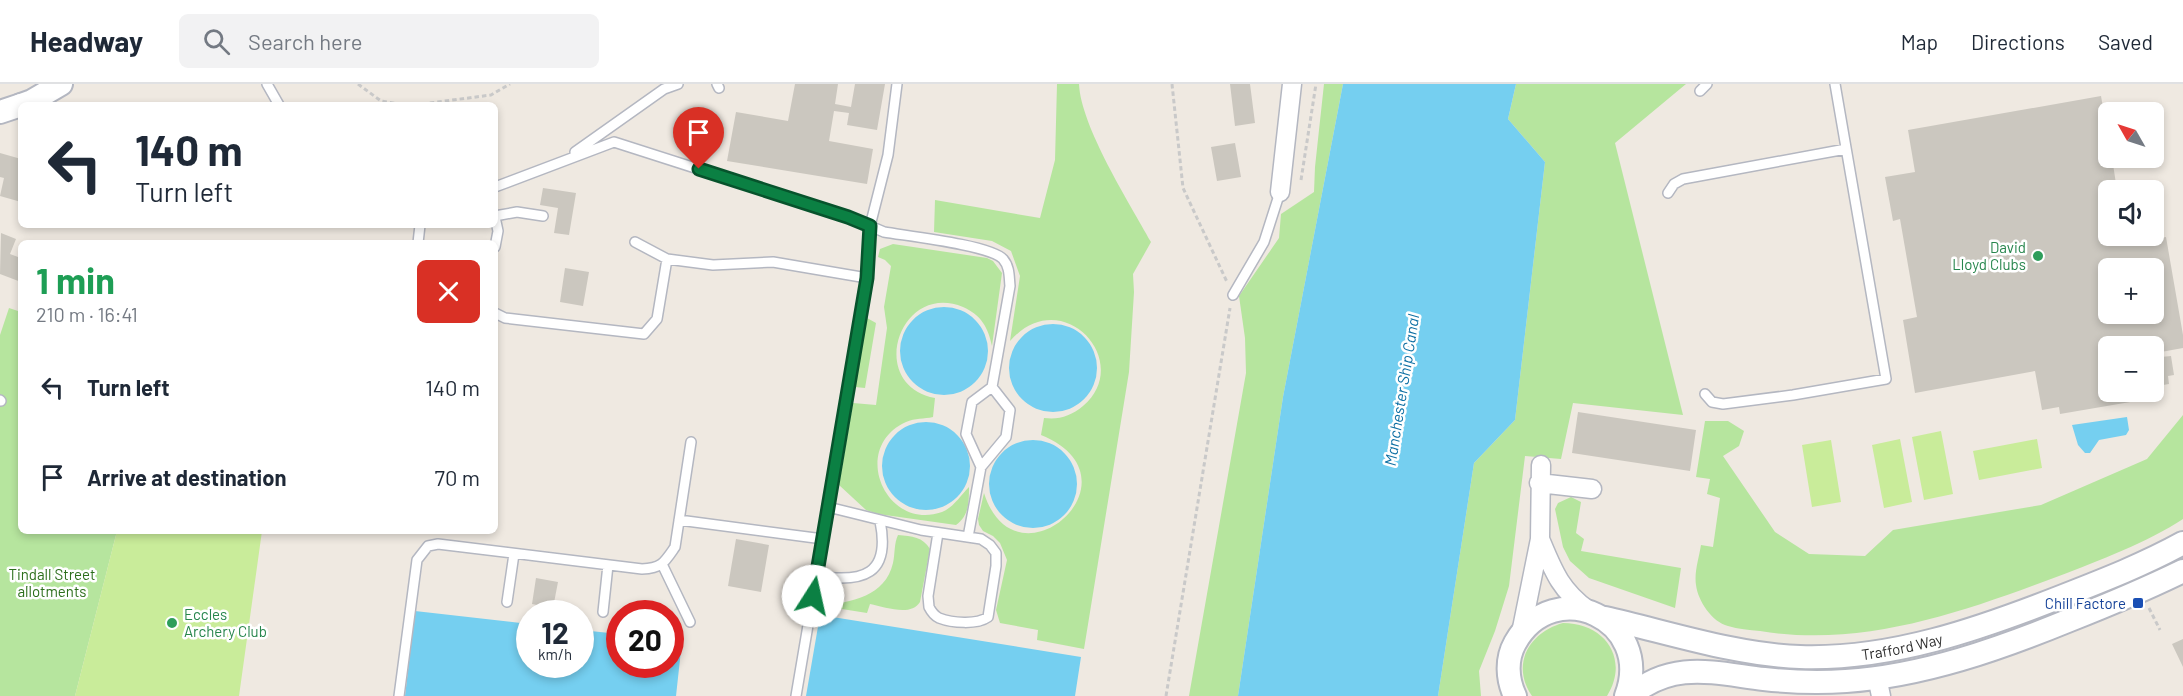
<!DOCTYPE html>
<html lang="en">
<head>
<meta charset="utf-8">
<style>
	body { margin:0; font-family:Barlow,sans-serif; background:#f2f2f3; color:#1f2937; height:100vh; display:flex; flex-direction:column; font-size:22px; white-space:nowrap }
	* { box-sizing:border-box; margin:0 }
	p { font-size:20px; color:#747a83 }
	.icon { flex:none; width:33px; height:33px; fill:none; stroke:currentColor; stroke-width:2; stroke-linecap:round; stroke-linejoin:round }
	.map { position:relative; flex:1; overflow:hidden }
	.sheet { position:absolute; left:18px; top:156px; width:480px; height:294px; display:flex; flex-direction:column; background:#fff; border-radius:9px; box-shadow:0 3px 9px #0003 }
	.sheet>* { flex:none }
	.guide { position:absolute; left:18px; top:18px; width:480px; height:126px; border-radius:9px; box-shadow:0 3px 9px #0003; background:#fff; color:#1f2937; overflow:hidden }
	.needle { width:39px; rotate:309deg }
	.fabs { position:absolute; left:2098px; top:18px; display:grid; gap:12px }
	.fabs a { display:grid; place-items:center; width:66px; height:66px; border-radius:9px; background:#fff; box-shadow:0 3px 9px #0003; font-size:30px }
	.speed { position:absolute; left:516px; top:516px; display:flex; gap:12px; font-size:30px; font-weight:700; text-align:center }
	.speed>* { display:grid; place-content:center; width:78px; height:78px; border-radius:50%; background:#fff; box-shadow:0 3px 9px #0003; line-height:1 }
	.speed small { font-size:15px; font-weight:400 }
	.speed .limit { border:9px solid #d22; background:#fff; color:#111 }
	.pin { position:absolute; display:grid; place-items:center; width:51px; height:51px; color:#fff; margin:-62px -26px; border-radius:50% 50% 50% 0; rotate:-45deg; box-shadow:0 0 6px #0007 }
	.pin .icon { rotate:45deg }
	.me { position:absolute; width:66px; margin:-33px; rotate:10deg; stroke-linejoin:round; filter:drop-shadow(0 0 4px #0008) }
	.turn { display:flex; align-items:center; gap:21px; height:126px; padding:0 18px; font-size:27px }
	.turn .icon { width:78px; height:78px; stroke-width:2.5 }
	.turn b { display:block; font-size:42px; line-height:51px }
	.round { display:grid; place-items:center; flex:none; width:63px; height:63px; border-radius:9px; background:#f2f2f3 }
	.summary { display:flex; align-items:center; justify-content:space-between; height:102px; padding:0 18px }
	h1 { font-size:36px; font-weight:700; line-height:45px; color:#1e9e55 }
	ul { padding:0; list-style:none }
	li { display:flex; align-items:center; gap:18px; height:90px; padding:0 18px }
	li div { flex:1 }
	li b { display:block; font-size:22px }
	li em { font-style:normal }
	header { display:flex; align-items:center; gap:36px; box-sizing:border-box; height:84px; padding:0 30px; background:#fff; border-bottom:2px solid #e0e1e3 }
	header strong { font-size:28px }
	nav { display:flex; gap:33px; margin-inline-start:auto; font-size:21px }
	.search { width:420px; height:54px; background:#f2f2f3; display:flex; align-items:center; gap:15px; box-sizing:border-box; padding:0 21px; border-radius:9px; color:#747a83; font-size:22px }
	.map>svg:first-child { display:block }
	.green { fill:#b6e59e }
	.pitch { fill:#c9ec9a }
	.water { fill:#75cff0 }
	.building { fill:#cbc7bf; fill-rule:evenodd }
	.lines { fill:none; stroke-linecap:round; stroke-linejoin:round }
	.service-casing { stroke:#b4b7c1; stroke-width:12 }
	.minor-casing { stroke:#b4b7c1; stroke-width:21 }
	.tertiary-casing { stroke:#b4b7c1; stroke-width:26 }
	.path { stroke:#c9c9c9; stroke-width:3; stroke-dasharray:4.5 3; stroke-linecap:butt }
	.service { stroke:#fff; stroke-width:9 }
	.minor { stroke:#fff; stroke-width:18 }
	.tertiary { stroke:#fff; stroke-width:22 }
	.route-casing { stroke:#07532c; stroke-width:15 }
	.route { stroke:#0b8043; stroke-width:10 }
	.leisure-dot { fill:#2e9e5b; stroke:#fff; stroke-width:2 }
	.transit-dot { fill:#1a4fb4; stroke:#fff; stroke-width:2 }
	.labels { text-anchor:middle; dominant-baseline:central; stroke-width:5; stroke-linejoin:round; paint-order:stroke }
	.leisure-label { font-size:15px; fill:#27864d; stroke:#fff; text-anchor:end }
	.park-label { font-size:15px; fill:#2c6e1b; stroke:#fff }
	.transit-label { font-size:15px; fill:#164399; stroke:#fff; text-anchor:end }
	.street-label { font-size:15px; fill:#2e2e2e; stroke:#fff }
	.water-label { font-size:16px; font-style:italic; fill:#0d6fa3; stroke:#fff }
</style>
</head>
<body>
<header>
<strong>Headway</strong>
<div class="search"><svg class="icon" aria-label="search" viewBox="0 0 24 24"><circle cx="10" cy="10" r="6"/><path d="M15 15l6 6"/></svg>Search here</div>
<nav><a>Map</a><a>Directions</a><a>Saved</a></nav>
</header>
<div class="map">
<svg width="2183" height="612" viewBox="0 0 2183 612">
	<rect width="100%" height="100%" fill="#efe9e1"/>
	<path class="green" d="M1057 0H1079C1081 43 1129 118 1151 158L1133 190 1134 208 1129 288 1084 565 1037 556 1038 546 1000 539 996 526 1007 476 1000 459 993 452 983 447 979 441 978 435 984 409C1016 510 1147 394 1041 351L1044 334C1059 336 1071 332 1083 322 1135 278 1062 198 1010 257L1020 192 1011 167 992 157 934 148 935 116 1040 134 1055 76Z
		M1324 0H1343L1283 313 1238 612H1189L1246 289 1245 254 1239 212 1279 154 1281 130 1314 108 1315 83Z
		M1516 0H1686L1615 59 1683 331 1573 319 1561 375 1525 372 1509 502 1495 547 1479 587 1481 612H1438L1474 379 1515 336 1545 78 1508 35Z
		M893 160 987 174 993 177 1002 189 992 262C988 243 981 231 963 223 900 197 865 300 935 314L933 333C924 335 915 334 906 338 849 364 886 448 942 428 954 423 960 412 969 403 969 418 969 432 956 441L878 430 866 426 839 401 853 319 876 321 887 244 884 223 891 182 885 176 878 173 880 165Z
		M9 224 21 228V447H117L75 612H0V251Z
		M867 234 876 239 865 304 855 303Z
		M2183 331V435C2148 458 2098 477 2059 492 1963 528 1864 564 1760 547 1749 546 1738 545 1728 542 1712 538 1698 517 1696 501 1694 488 1699 474 1701 461L1713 463 1720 414 1707 410 1710 395 1696 393 1705 337H1728L1744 347 1739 362 1723 372 1775 448 1809 470 1865 472 1893 446 2041 421 2147 375Z
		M1571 413 1581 418 1576 449 1584 455 1581 467 1681 484 1675 524 1589 494 1570 477 1563 463 1555 425 1558 419Z
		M898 451C912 452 923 453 930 465L920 518C911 533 885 523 870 520L867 529 823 522C852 517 885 513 893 479 895 470 894 459 898 451Z
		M1563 539C1605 539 1630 575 1607 612H1532C1510 580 1530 548 1563 539Z"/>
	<path class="pitch" d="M1941 347 1953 410 1924 416 1912 353Z
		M1900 355 1912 418 1884 424 1872 361Z
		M2037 355 2042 384 1979 396 1973 367Z
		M1831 356 1841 418 1812 423 1802 361Z
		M117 447H262L239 612H75Z"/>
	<path class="water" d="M1343 0H1516L1508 35 1545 78 1515 336 1474 379 1438 612H1238L1283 313Z
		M900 267a44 44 0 1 1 88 0a44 44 0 1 1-88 0Z
		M1009 284a44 44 0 1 1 88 0a44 44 0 1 1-88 0Z
		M2127 333 2129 346 2126 351 2099 356 2090 369H2085L2078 361 2072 341Z
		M882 382a44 44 0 1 1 88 0a44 44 0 1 1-88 0Z
		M989 400a44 44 0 1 1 88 0a44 44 0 1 1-88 0Z
		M415 527 529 540 530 580H580L581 546 619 550 620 580H670L671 556 682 557 676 612H405Z
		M820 531 1081 573 1075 612H806Z"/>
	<path class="building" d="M795 0H838L835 20 851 23 855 0H885L877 46 847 41 849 29 834 27 829 57 873 65 867 100 727 77 736 28 788 37Z
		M1230 0H1250L1255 39 1235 42Z
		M2101 12 2109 58V74H2112L2117 106H2109V152H2125L2127 160 2166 153 2183 251V264L2161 268V273L2171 272 2174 291 2168 292 2169 300 2163 301 2164 308 2141 312 2142 316 2060 330 2059 323 2042 326 2035 287 1915 309 1903 236 1917 233 1900 135 1893 137 1885 93 1915 88 1908 46ZM2109 184H2154V230H2109ZM2109 262H2154V308H2109Z
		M1235 59 1241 93 1217 97 1211 63Z
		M0 69 21 75V118L0 112 4 94 0 93Z
		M543 104 576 109 569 151 554 149 558 124 540 121Z
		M1 149 16 155 10 170 18 173 21 166V198L0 190Z
		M565 184 589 188 583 222 560 218Z
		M1578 328 1696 346 1690 387 1572 369Z
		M736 455 769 461 761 508 728 502Z
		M536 494 558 498 553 524 532 520Z
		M2183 555V583L2172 560Z"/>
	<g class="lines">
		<defs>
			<path id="service" d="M267 0 279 21
				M717 0 719 4
				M897 0 888 71 870 142 884 148C907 152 990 161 1003 175 1010 183 1009 193 1010 202L992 303 972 318 966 350 981 383
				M1700 7 1707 0
				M575 68 664 5 678 0
				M495 103 614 58 848 133 870 142 867 194 796 612
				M1668 109 1674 100 1683 95 1846 65
				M495 132 517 128 543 132
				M495 133 498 147 495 163
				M635 158 667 175 713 181 773 178 867 194
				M418 159 420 141
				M1233 211 1264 158 1280 108
				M495 229 505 234 644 250 657 235 667 175
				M1705 310 1712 318 1723 320 1793 311 1886 295 1835 0
				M0 316 1 317
				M828 423 921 446 981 455 990 461 996 469V482L988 533C977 541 952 539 939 534 935 532 931 527 929 523L928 512 938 449
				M679 436 823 455
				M968 453 981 383 1006 353 1010 326 992 303
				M662 480 690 538
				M817 492C863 499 891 491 880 437
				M507 518 514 470
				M603 528 608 481
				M399 612 417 476 428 462 438 460 642 485C662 484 664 479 675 463L691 358"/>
			<path id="minor" d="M1280 108 1292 0
				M1539 399 1592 405
				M1540 455C1553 486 1560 506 1588 526
				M1521 549 1540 455 1541 381
				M1877 593 1881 612"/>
			<g id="tertiary">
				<path d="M21 21 32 17 61 0"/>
				<path d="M0 28 21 21"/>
				<path id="s1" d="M1605 534C1667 548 1736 571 1800 573 1891 576 1979 545 2063 512 2104 496 2145 480 2183 459"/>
				<path d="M1515 612C1507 595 1506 575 1515 559 1554 489 1655 536 1626 612"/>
				<path d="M1630 612C1673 576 1713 589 1764 595 1791 598 1819 599 1846 597 1923 592 1999 565 2070 536 2108 521 2146 505 2183 487"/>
			</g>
		</defs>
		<use href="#service" class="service-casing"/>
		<use href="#minor" class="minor-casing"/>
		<use href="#tertiary" class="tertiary-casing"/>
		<path class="path" d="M358 0 381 17 404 21
			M1172 0 1183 104 1227 198
			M415 21 491 11 510 0
			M1301 96 1316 0
			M2149 524 2160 546
			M1166 612 1230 224"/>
		<use href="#service" class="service"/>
		<use href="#minor" class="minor"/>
		<use href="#tertiary" class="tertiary"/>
	</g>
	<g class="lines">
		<defs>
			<path id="route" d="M699 85 848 133 870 142 867 194 813 512"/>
		</defs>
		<use href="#route" class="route-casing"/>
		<use href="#route" class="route"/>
	</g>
	<g class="leisure-dot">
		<circle cx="2038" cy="172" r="6"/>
		<circle cx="172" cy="539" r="6"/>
	</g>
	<rect class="transit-dot" x="2132" y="513" width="12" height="12" rx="3"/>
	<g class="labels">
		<g class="leisure-label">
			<text x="2026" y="163">David<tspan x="2026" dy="17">Lloyd Clubs</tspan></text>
			<text x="184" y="530" text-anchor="start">Eccles<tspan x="184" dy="17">Archery Club</tspan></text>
		</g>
		<g class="park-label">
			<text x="52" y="490">Tindall Street<tspan x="52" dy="17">allotments</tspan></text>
		</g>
		<g class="transit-label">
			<text x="2126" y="519">Chill Factore</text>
		</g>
		<g class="street-label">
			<text stroke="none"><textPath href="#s1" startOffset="302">Trafford Way</textPath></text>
		</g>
		<g class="water-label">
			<text transform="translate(1401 306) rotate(-81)">Manchester Ship Canal</text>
		</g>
	</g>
</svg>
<div class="fabs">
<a><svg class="needle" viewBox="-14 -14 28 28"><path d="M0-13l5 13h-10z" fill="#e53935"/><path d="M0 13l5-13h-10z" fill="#747a83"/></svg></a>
<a><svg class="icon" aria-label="sound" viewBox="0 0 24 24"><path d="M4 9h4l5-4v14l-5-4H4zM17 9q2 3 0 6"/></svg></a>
<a>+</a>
<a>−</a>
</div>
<div class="speed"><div>12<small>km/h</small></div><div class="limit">20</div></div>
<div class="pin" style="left:699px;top:85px;background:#d93025"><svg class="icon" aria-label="arrive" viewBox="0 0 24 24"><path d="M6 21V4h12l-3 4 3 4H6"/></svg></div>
<svg class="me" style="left:813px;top:512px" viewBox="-20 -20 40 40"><circle r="19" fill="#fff"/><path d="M0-13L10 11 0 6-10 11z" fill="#0b8043"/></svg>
<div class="guide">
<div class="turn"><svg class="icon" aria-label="left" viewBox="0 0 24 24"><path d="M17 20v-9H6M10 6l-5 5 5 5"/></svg><div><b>140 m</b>Turn left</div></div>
</div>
<section class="sheet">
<div class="summary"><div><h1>1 min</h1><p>210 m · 16:41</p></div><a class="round" style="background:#d93025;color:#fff"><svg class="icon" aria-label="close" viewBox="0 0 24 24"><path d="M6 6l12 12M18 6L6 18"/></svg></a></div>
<ul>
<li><svg class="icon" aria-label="left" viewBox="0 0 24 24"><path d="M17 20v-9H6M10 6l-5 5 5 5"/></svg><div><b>Turn left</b></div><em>140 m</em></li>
<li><svg class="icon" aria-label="arrive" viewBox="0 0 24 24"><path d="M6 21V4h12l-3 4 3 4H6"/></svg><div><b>Arrive at destination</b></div><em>70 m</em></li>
</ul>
</section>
</div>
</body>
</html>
